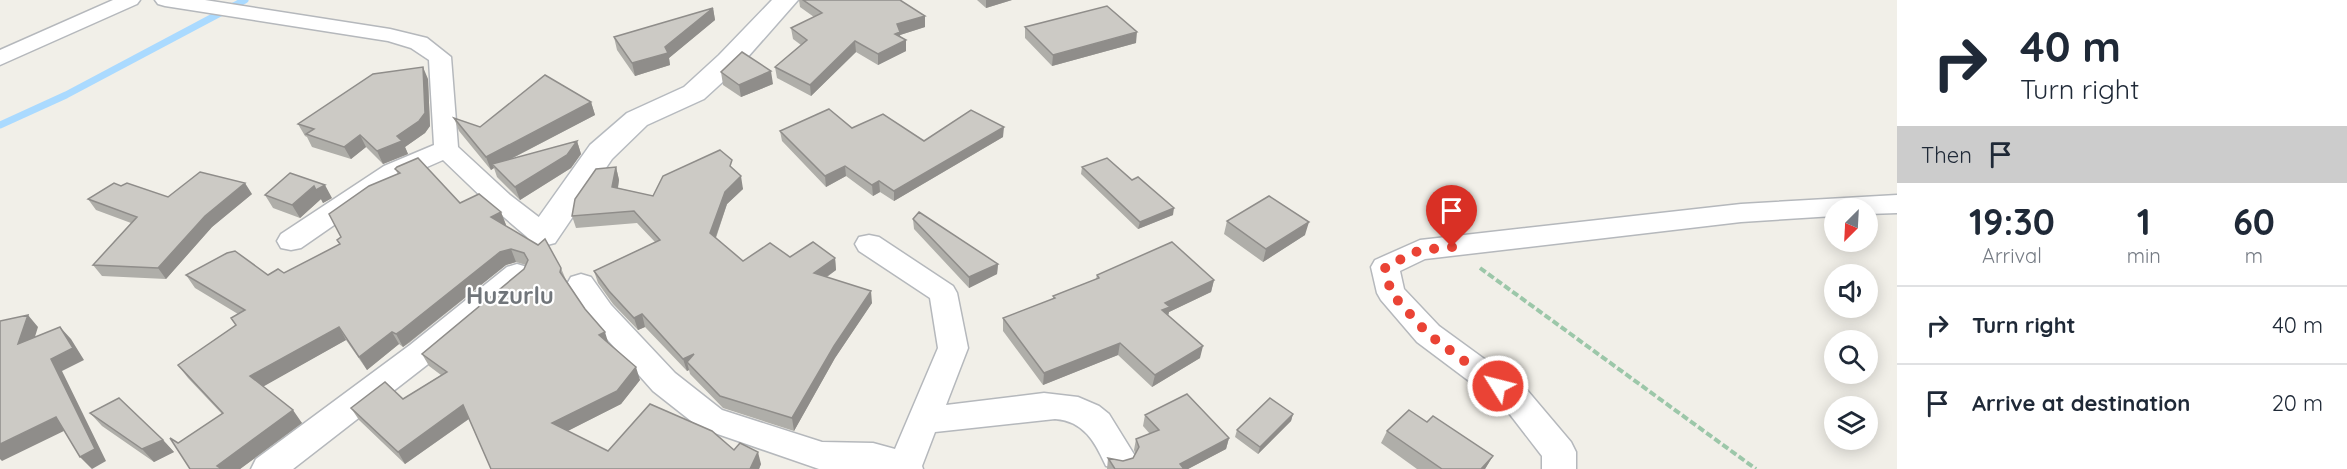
<!DOCTYPE html>
<html lang="en">
<head>
<meta charset="utf-8">
<style>
	body { margin:0; font-family:Quicksand,sans-serif; background:#f2f2f3; color:#1f2937; height:100vh; display:flex; flex-direction:column; font-size:22px; white-space:nowrap }
	* { box-sizing:border-box; margin:0 }
	p { font-size:20px; color:#747a83 }
	.icon { flex:none; width:33px; height:33px; fill:none; stroke:currentColor; stroke-width:2; stroke-linecap:round; stroke-linejoin:round }
	.map { position:relative; flex:1; overflow:hidden }
	.details { display:flex; flex-direction:column; background:#fff; width:450px }
	.details>* { flex:none }
	.hud { background:#fff; color:#1f2937; overflow:hidden }
	.needle { width:39px; rotate:204deg }
	.tools { position:absolute; left:1824px; top:198px; display:grid; gap:12px }
	.tools a { display:grid; place-items:center; width:54px; height:54px; border-radius:50%; background:#fff; box-shadow:0 3px 15px #0003; font-size:30px }
	.pin { position:absolute; display:grid; place-items:center; width:51px; height:51px; color:#fff; margin:-62px -26px; border-radius:50% 50% 50% 0; rotate:-45deg; box-shadow:0 0 6px #0007 }
	.pin .icon { rotate:45deg }
	.me { position:absolute; width:66px; margin:-33px; rotate:306deg; stroke-linejoin:round; filter:drop-shadow(0 0 4px #0008) }
	.turn { display:flex; align-items:center; gap:21px; height:126px; padding:0 24px; font-size:27px }
	.turn .icon { width:78px; height:78px; stroke-width:2.5 }
	.turn b { display:block; font-size:42px; line-height:51px }
	.then { display:flex; align-items:center; height:57px; padding:0 24px; background:#0003; gap:12px; font-size:22px }
	.eta { display:flex; justify-content:space-evenly; align-items:center; height:102px; text-align:center }
	.eta b { font-size:36px; font-weight:700; line-height:42px }
	ul { padding:0; list-style:none }
	li { display:flex; align-items:center; gap:18px; height:78px; padding:0 24px; border-top:2px solid #e0e1e3 }
	li div { flex:1 }
	li b { display:block; font-size:22px }
	li em { font-style:normal }
	main { display:flex; flex:1; min-height:0 }
	.map>svg:first-child { display:block }
	.lines { fill:none; stroke-linecap:round; stroke-linejoin:round }
	.stream { stroke:#aadaff; stroke-width:7 }
	.street-casing { stroke:#b5b8bc; stroke-width:3 }
	.secondary-casing { stroke:#b6babf; stroke-width:3 }
	.path { stroke:#9cc7a9; stroke-width:4; stroke-dasharray:7 3; stroke-linecap:butt }
	.street { fill:#fff; fill-rule:evenodd }
	.secondary { fill:#fff; fill-rule:evenodd }
	.wall { fill:#afaea9 }
	.shaded-wall { fill:#8f8d8a }
	.building { fill:#cccac5; stroke:#8f8d8a; stroke-width:1.5 }
	.route { stroke:#ea4335; stroke-width:10; stroke-dasharray:0 18 }
	.labels { text-anchor:middle; dominant-baseline:central; stroke-width:4.5; stroke-linejoin:round; paint-order:stroke }
	.quarter-label { font-size:24px; font-weight:bold; fill:#70757a; stroke:#fff }
</style>
</head>
<body>
<main>
<div class="map">
<svg width="1897" height="469" viewBox="0 0 1897 469">
	<rect width="100%" height="100%" fill="#f1efe8"/>
	<g class="lines">
		<path class="stream" d="M0 125 66 95 245 0"/>
		<defs>
			<path id="street" d="M113 0H140L137 4 0 65V50Z
				M155 0H205L390 29 427 38 451 57 458 147 510 195 553 228 557 235 553 242 543 244 533 242 492 207 443 160 402 178 301 248 291 250 281 248 277 241 281 234 384 166 434 145 429 60 411 48 388 41 165 6 158 4Z
				M1897 195V213L1868 214V208H1834V216L1741 222 1425 259 1400 271 1404 289 1439 326 1527 390 1571 442 1576 452V469H1542V456L1505 408 1417 342 1381 300 1377 293 1371 267 1375 260 1420 240 1741 204Z
				M869 235 879 237 953 286 957 293 968 348 946 405 1044 393 1078 397 1099 406 1109 414 1135 456 1130 466 1121 469 1106 466C1095 442 1084 421 1055 419L935 432 922 466 923 469H819L700 428 653 391 591 321 567 284 571 277 581 274 591 277 611 305 675 373 722 410 822 442 873 443 895 449 938 348 930 298 859 251 855 244 859 237Z
				M517 264 527 267 531 274 527 281 432 361 293 469H251L256 459 410 345 507 267Z"/>
			<path id="secondary" d="M772 0H798L739 67 704 99 647 125 612 159 555 243 543 246 531 243 526 235 590 145 627 113 684 87 719 55Z"/>
		</defs>
		<use href="#street" class="street-casing"/>
		<use href="#secondary" class="secondary-casing"/>
		<path class="path" d="M1480 268 1756 469"/>
		<use href="#street" class="street"/>
		<use href="#secondary" class="secondary"/>
	</g>
	<path class="wall" d="M799 0H900L925 16V27L900 35 906 51 878 65 856 52 811 96 777 78 775 67 801 45 793 39 791 28 814 17 800 7Z
		M977 0H1012L986 8Z
		M713 8 715 20 669 58 670 65 635 76 617 50 614 37Z
		M1025 27 1136 43 1052 66 1025 38Z
		M721 72 773 84 741 97 723 85Z
		M428 79 430 126 425 133 405 147 408 154 383 164 366 147 351 159 312 147 307 137 305 136 298 124Z
		M591 102 595 115 511 159 577 141 581 154 571 168 520 200 497 177 494 168 491 170 459 131 454 118 480 127Z
		M852 128 924 141 1003 137 894 201 880 192 873 196 846 176 826 187 782 141 780 131Z
		M616 167 619 180 618 188 653 196 734 169 743 189 727 204 716 238 743 261 790 257 835 258 836 270 827 277 872 303 835 358 794 431 723 408 690 374 689 370 687 371 645 327 638 330 613 304 598 283 594 271 655 242 637 223 576 228 572 216Z
		M1082 167 1132 180 1173 215 1138 229 1081 174Z
		M395 169 460 203 501 212 506 225 505 226 561 268 566 280 585 309 608 343 640 380 621 404 567 431 608 451 734 450 761 464 759 469H491L469 419 405 464 359 420 351 408 403 399 441 375 429 366 422 354 524 269 526 265 516 262 506 265 409 343 403 347 399 344 367 370 346 340 263 386 302 423 240 469H190L178 443 222 414 188 378 178 365 236 325 238 314 195 288 186 275H268L284 273 340 244 341 237 398 174Z
		M252 194 212 227 166 279 102 276 93 265 131 223 96 210 88 199Z
		M265 195 332 198 323 203 321 199 300 218 273 208Z
		M913 219 998 264 997 274 969 288 914 229Z
		M1227 221 1305 235 1263 262 1224 234Z
		M1097 275 1214 280 1211 292 1169 312 1168 316 1200 358 1152 387 1118 355 1043 385 1003 331V318L1053 299V296L1096 279Z
		M90 413 163 440 174 452 154 462 102 426Z
		M1293 414 1291 421 1258 454 1235 437 1237 430Z
		M1145 415 1229 438 1226 449 1188 469H1107L1108 458 1123 461 1133 458 1135 453 1134 450 1136 439 1150 434 1143 426Z
		M1427 422 1493 456 1485 469H1417L1381 443 1387 431Z"/>
	<path class="shaded-wall" d="M986 0H1012L986 8Z
		M713 8 715 20 669 58 670 65 635 76 632 63 665 47Z
		M925 16V27L900 35V43L895 34 897 24Z
		M1137 32 1136 43 1052 66 1053 55Z
		M906 40V51L878 65V54Z
		M855 41 856 52 811 96 810 85Z
		M423 67 428 79 430 126 425 133 405 147 408 154 383 164 377 151Z
		M771 71 773 84 741 97 739 85Z
		M591 102 595 115 495 167 492 164 494 168 491 170 486 157Z
		M1004 127 1003 137 894 201V191Z
		M360 135 366 147 351 159 344 147Z
		M577 141 581 154 571 168 520 200 515 187Z
		M845 166 846 176 826 187 825 176Z
		M616 167 619 180 616 199 612 187Z
		M741 176 743 189 727 204 713 245 710 233 725 192Z
		M879 181 880 192 873 196 872 185Z
		M245 183 252 194 212 227 166 279 158 268 205 216Z
		M325 185 332 198 323 203 321 199 300 218 292 205 314 186Z
		M1174 208 1173 215 1138 229 1140 222Z
		M501 212 506 225 496 230 491 217Z
		M1309 222 1305 235 1263 262 1266 249Z
		M511 249 516 262 506 265 403 347 396 334 500 252Z
		M835 258 836 270 815 285 814 273Z
		M998 264 997 274 969 288V277Z
		M1214 280 1211 292 1169 312 1167 319 1162 310 1165 303Z
		M871 291 872 303 835 358 794 431 792 418 834 346Z
		M642 314 645 327 638 330 634 318Z
		M28 315 38 327 29 356 18 344Z
		M60 327 71 339 84 360 62 371 106 461 92 469 80 457 51 359Z
		M339 327 346 340 259 389 250 376Z
		M392 332 399 344 367 370 359 357Z
		M605 332 609 345 599 335Z
		M1120 343 1118 355 1043 385 1044 373Z
		M1203 346 1200 358 1152 387 1155 375Z
		M694 354 687 362 689 370 687 371 683 359Z
		M636 367 640 380 621 404 558 436 552 423Z
		M463 405 470 418 405 464 398 452Z
		M293 410 302 423 240 469H219L217 466Z
		M1293 414 1291 421 1258 454 1260 447Z
		M56 417 68 429 2 461 0 459V444Z
		M1229 438 1226 449 1188 469H1179L1180 464Z
		M163 440 174 452 154 462 142 449Z
		M758 452 761 464 759 469H750Z
		M1493 456 1485 469H1481Z"/>
	<path class="building" d="M803 0H900L925 16 897 24 900 32 895 34 906 40 878 54 855 41 810 85 775 67 807 40 791 28 822 13Z
		M1107 6 1137 32 1053 55 1025 27Z
		M713 8 665 47 668 53 632 63 614 37Z
		M742 52 771 71 739 85 721 72Z
		M423 67 425 113 419 121 397 136 402 141 377 151 360 135 344 147 306 134 314 129 298 124 373 74Z
		M545 75 591 102 486 157 454 118 480 127Z
		M829 109 852 128 883 114 924 141 971 110 1004 127 894 191 879 181 872 185 845 166 825 176 780 131Z
		M577 141 567 155 515 187 492 164Z
		M720 150 732 160 730 166 741 176 725 192 710 233 743 261 770 243 790 257 813 242 835 258 814 273 871 291 834 346 792 418 720 396 687 362 694 354 683 359 642 314 634 318 609 291 594 271 660 240 634 211 572 216 575 199 596 169 616 167 612 187 653 196 663 176Z
		M418 158 460 203 479 194 501 212 491 217 538 245 545 239 561 268 560 272 585 309 605 332 599 335 636 367 617 391 552 423 608 451 650 404 712 431 734 450 740 443 758 452 750 469H491L463 405 398 452 351 408 385 382 403 399 447 372 422 354 524 269 528 260 524 253 511 249 500 252 402 330 396 334 392 332 359 357 339 327 250 376 293 410 217 466 222 469H190L170 438 178 443 223 413 178 365 236 325 231 318 245 310 186 275 227 253 235 251 268 275 278 269 284 273 340 244 337 240 341 237 329 214 369 186 400 173 395 169 397 167Z
		M1107 158 1132 180 1138 177 1174 208 1140 222 1082 167Z
		M200 172 245 183 205 216 158 268 93 265 137 217 88 199 114 183 121 186 127 183 168 197Z
		M290 173 325 185 316 190 314 186 292 205 265 195Z
		M1269 196 1309 222 1266 249 1227 221Z
		M919 212 998 264 969 277 913 219Z
		M1172 242 1214 280 1165 303 1170 307 1162 310 1203 346 1155 375 1120 343 1044 373 1003 318 1055 298 1053 296 1099 278 1097 275Z
		M28 315 18 344 60 327 73 348 51 359 95 449 80 457 56 417 0 444V321Z
		M1187 394 1229 438 1180 464 1184 469H1115L1108 458 1123 461 1133 458 1139 447 1136 439 1159 430 1145 415Z
		M119 398 163 440 142 449 90 413Z
		M1270 398 1293 414 1260 447 1237 430Z
		M1409 410 1427 422 1433 416 1493 456 1481 469H1442L1387 431Z"/>
	<g class="lines">
		<path class="route" d="M1452 247 1420 250 1385 267 1391 293 1428 334 1498 386"/>
	</g>
	<g class="labels">
		<g class="quarter-label">
			<text x="510" y="295">Huzurlu</text>
		</g>
	</g>
</svg>
<div class="tools">
<a><svg class="needle" viewBox="-14 -14 28 28"><path d="M0-13l5 13h-10z" fill="#e53935"/><path d="M0 13l5-13h-10z" fill="#747a83"/></svg></a>
<a><svg class="icon" aria-label="sound" viewBox="0 0 24 24"><path d="M4 9h4l5-4v14l-5-4H4zM17 9q2 3 0 6"/></svg></a>
<a><svg class="icon" aria-label="search" viewBox="0 0 24 24"><circle cx="10" cy="10" r="6"/><path d="M15 15l6 6"/></svg></a>
<a><svg class="icon" aria-label="layers" viewBox="0 0 24 24"><path d="M12 4l9 5-9 5-9-5zM3 14l9 5 9-5"/></svg></a>
</div>
<div class="pin" style="left:1452px;top:247px;background:#d93025"><svg class="icon" aria-label="arrive" viewBox="0 0 24 24"><path d="M6 21V4h12l-3 4 3 4H6"/></svg></div>
<svg class="me" style="left:1498px;top:386px" viewBox="-20 -20 40 40"><circle r="17" fill="#ea4335" stroke="#fff" stroke-width="3"/><path d="M0-11L8 9 0 5-8 9z" fill="#fff"/></svg>
</div>
<section class="details">
<div class="hud">
<div class="turn"><svg class="icon" aria-label="right" viewBox="0 0 24 24"><path d="M7 20v-9h11M14 6l5 5-5 5"/></svg><div><b>40 m</b>Turn right</div></div>
<div class="then">Then<svg class="icon" aria-label="arrive" viewBox="0 0 24 24"><path d="M6 21V4h12l-3 4 3 4H6"/></svg></div>
</div>
<div class="eta">
<div><b>19:30</b><p>Arrival</p></div>
<div><b>1</b><p>min</p></div>
<div><b>60</b><p>m</p></div>
</div>
<ul>
<li><svg class="icon" aria-label="right" viewBox="0 0 24 24"><path d="M7 20v-9h11M14 6l5 5-5 5"/></svg><div><b>Turn right</b></div><em>40 m</em></li>
<li><svg class="icon" aria-label="arrive" viewBox="0 0 24 24"><path d="M6 21V4h12l-3 4 3 4H6"/></svg><div><b>Arrive at destination</b></div><em>20 m</em></li>
</ul>
</section>
</main>
</body>
</html>
